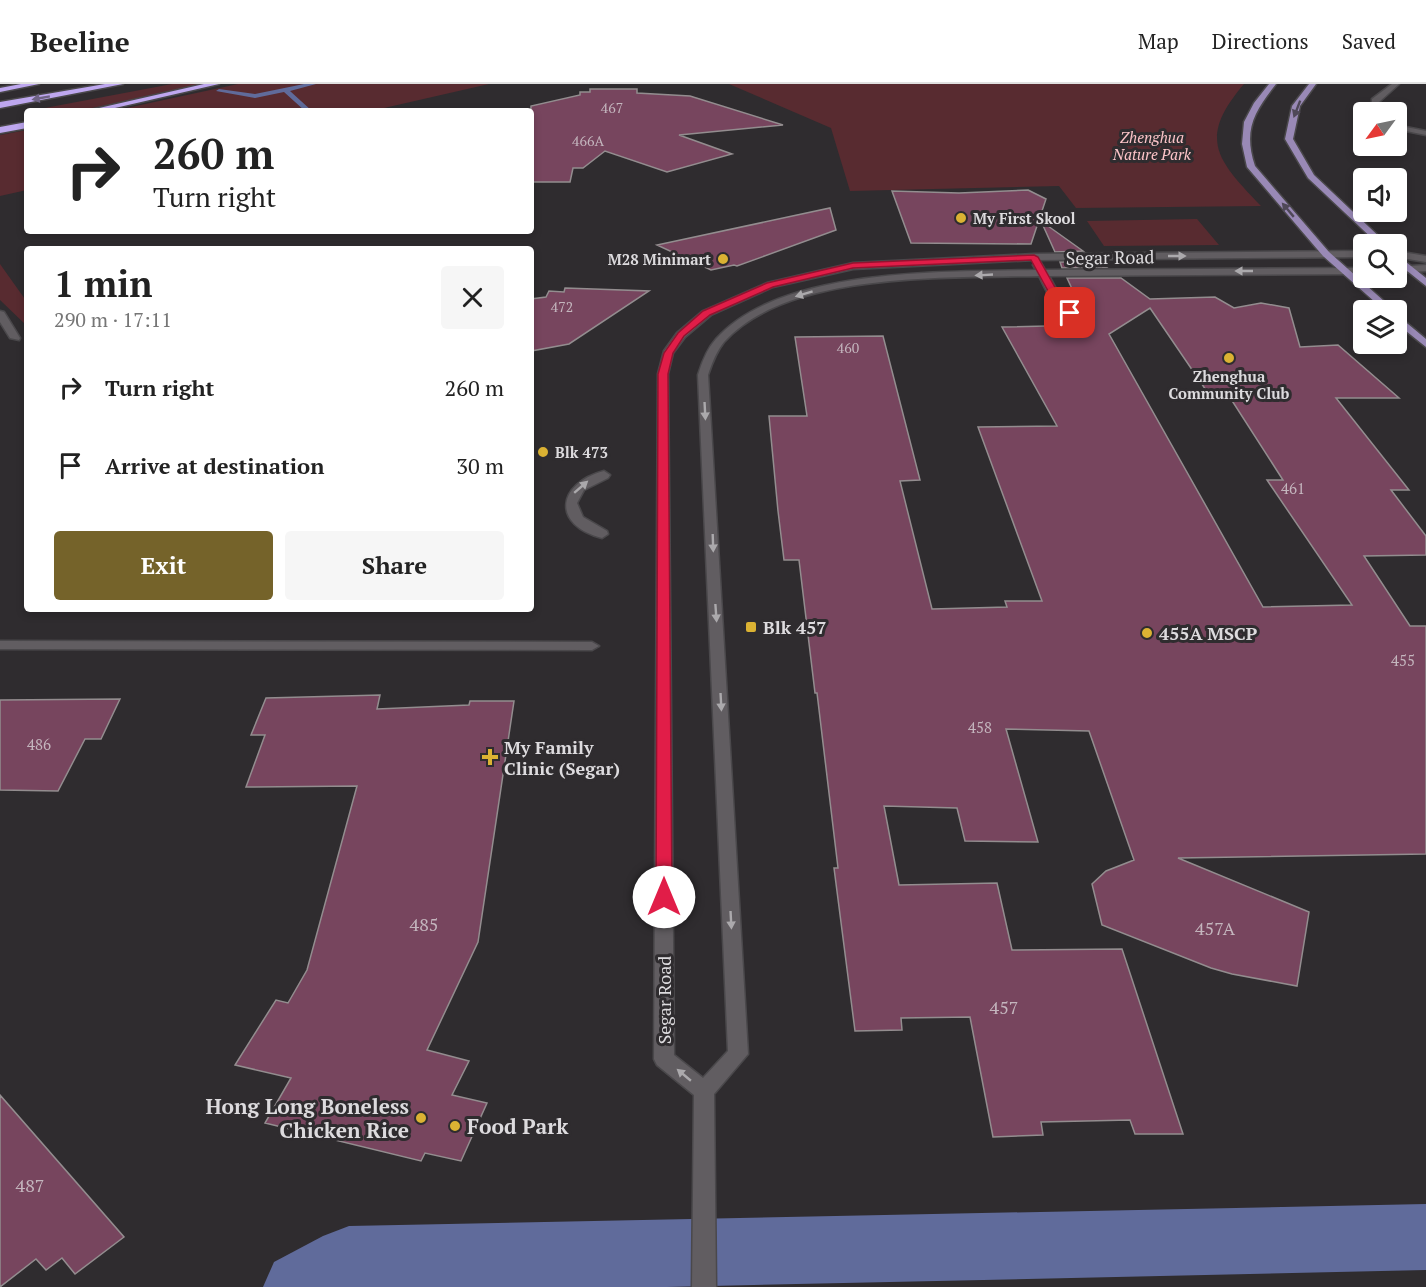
<!DOCTYPE html>
<html lang="en">
<head>
<meta charset="utf-8">
<style>
	body { margin:0; font-family:"PT Serif",serif; background:#f6f6f6; color:#222; height:100vh; display:flex; flex-direction:column; font-size:22px; white-space:nowrap }
	* { box-sizing:border-box; margin:0 }
	p { font-size:20px; color:#767676 }
	.icon { flex:none; width:33px; height:33px; fill:none; stroke:currentColor; stroke-width:2; stroke-linecap:round; stroke-linejoin:round }
	.map { position:relative; flex:1; overflow:hidden }
	.details { position:absolute; left:24px; top:162px; width:510px; height:366px; display:flex; flex-direction:column; background:#fff; border-radius:6px; box-shadow:0 3px 9px #0003 }
	.details>* { flex:none }
	.hud { position:absolute; left:24px; top:24px; width:510px; height:126px; border-radius:6px; box-shadow:0 3px 9px #0003; background:#fff; color:#222; overflow:hidden }
	.needle { width:39px; rotate:237deg }
	.buttons { position:absolute; left:1353px; top:18px; display:grid; gap:12px }
	.buttons a { display:grid; place-items:center; width:54px; height:54px; border-radius:6px; background:#fff; box-shadow:0 3px 9px #0003; font-size:30px }
	.pin { position:absolute; display:grid; place-items:center; width:51px; height:51px; color:#fff; margin:-26px; border-radius:12px; box-shadow:0 3px 9px #0006 }
	.me { position:absolute; width:66px; margin:-33px; rotate:0deg; stroke-linejoin:round; filter:drop-shadow(0 0 4px #0008) }
	.turn { display:flex; align-items:center; gap:21px; height:126px; padding:0 30px; font-size:27px }
	.turn .icon { width:78px; height:78px; stroke-width:2.5 }
	.turn b { display:block; font-size:42px; line-height:51px }
	.round { display:grid; place-items:center; flex:none; width:63px; height:63px; border-radius:6px; background:#f6f6f6 }
	.headline { display:flex; align-items:center; justify-content:space-between; height:102px; padding:0 30px }
	h1 { font-size:36px; font-weight:700; line-height:45px }
	.button { display:flex; gap:12px; margin-top:auto; padding:12px 30px }
	.button a { flex:1; height:69px; border-radius:6px; background:#75632a; color:#fff; font-size:24px; font-weight:700; line-height:69px; text-align:center }
	.button a+a { background:#f6f6f6; color:#222 }
	ul { padding:0; list-style:none }
	li { display:flex; align-items:center; gap:18px; height:78px; padding:0 30px }
	li div { flex:1 }
	li b { display:block; font-size:22px }
	li em { font-style:normal }
	header { display:flex; align-items:center; gap:36px; box-sizing:border-box; height:84px; padding:0 30px; background:#fff; border-bottom:2px solid #e0e0e0 }
	header strong { font-size:28px }
	nav { display:flex; gap:33px; margin-inline-start:auto; font-size:21px }
	.map>svg:first-child { display:block }
	.green { fill:#582b30 }
	.lines { fill:none; stroke-linecap:round; stroke-linejoin:round }
	.stream { fill:#606b9b; fill-rule:evenodd }
	.canal { fill:#606b9b; fill-rule:evenodd }
	.building { fill:#77455e; stroke:#938d8f; stroke-width:1.5; fill-rule:evenodd }
	.minor-casing { stroke:#4a484b; stroke-width:3 }
	.major-casing { stroke:#4a484b; stroke-width:3 }
	.highway-casing { stroke:#4a484b; stroke-width:3 }
	.minor { fill:#615d61; fill-rule:evenodd }
	.major { fill:#9989b6; fill-rule:evenodd }
	.highway { fill:#bea7ef; fill-rule:evenodd }
	.oneway { fill:#6f6385 }
	.oneway2 { fill:#4f4858 }
	.oneway3 { fill:#aba9ac }
	.route { fill:#e11d48; stroke:#92132f; stroke-width:1.5 }
	.poi-dot { fill:#dbb233; stroke:#2f2c2f; stroke-width:2 }
	.labels { text-anchor:middle; dominant-baseline:central; stroke-width:6; stroke-linejoin:round; paint-order:stroke }
	.far-number-label { font-size:14px; fill:#c4b6be }
	.far-park-label { font-size:15px; font-style:italic; fill:#fcc4c8; stroke:#2f2c2f }
	.far-poi-label { font-size:15px; font-weight:bold; fill:#dddbde; stroke:#2f2c2f; text-anchor:start }
	.number-label { font-size:15px; fill:#c4b6be }
	.street-label { font-size:18px; fill:#dddbde; stroke:#2f2c2f }
	.poi-label { font-size:18px; font-weight:bold; fill:#dddbde; stroke:#2f2c2f; text-anchor:start }
	.near-number-label { font-size:18px; fill:#c4b6be }
	.near-poi-label { font-size:21px; font-weight:bold; fill:#dddbde; stroke:#2f2c2f; text-anchor:end }
</style>
</head>
<body>
<header>
<strong>Beeline</strong>
<nav><a>Map</a><a>Directions</a><a>Saved</a></nav>
</header>
<div class="map">
<svg width="1426" height="1203" viewBox="0 0 1426 1203">
	<rect width="100%" height="100%" fill="#2f2c2f"/>
	<path class="green" d="M172 0H202L79 27H29Z
		M238 0H489L371 27H113Z
		M729 0H1244C1197 55 1217 76 1261 122L1076 124 1059 102 850 107 831 44Z
		M27 46V106L0 112V51Z
		M1197 135 1219 161 1104 162 1087 137Z
		M0 180 27 218V242L0 216Z"/>
	<g class="lines">
		<path class="stream" d="M304 0H316L290 7 312 27H305L284 8 255 14 216 7 219 5 255 10Z"/>
		<path class="canal" d="M1426 1120V1186L667 1203H263L274 1178 323 1152 349 1142Z"/>
	</g>
	<path class="building" d="M590 5H637V9L690 12 783 41 679 51 732 70 667 88 605 67 583 84H573L570 98H531V22L580 11V8H590Z
		M1028 106 1046 115 1031 160 911 159 892 107 959 109Z
		M830 124 836 146 737 182 734 181 711 186 657 161Z
		M1041 137 1083 167 1055 168Z
		M1060 178H1098L1106 183 1062 184Z
		M1067 194H1121L1150 215 1215 213 1234 224 1261 219 1289 224 1300 263 1338 261 1399 314H1336L1409 406H1391L1426 452V471L1364 472 1410 542H1426V770L1178 774 1309 828 1297 902 1232 890 1211 884 1102 841 1092 800 1106 787 1134 776 1089 647 1006 645 1038 758 965 757 957 724 884 722 899 801 997 799 1012 866 1122 865 1183 1050H1135L1130 1036 1041 1038 1043 1051 993 1053 970 933 901 934 902 946 855 947 834 784H838L817 609H815L799 476H784L778 427 769 332H807L795 253 883 252 920 396 900 397 932 525 1007 523 1005 517H1042L978 343 1057 342 1002 243 1089 241 1084 226 1081 224ZM1150 224 1212 315H1231L1283 396H1267L1352 521 1263 523 1109 250Z
		M565 204 649 207 569 260 531 267V215L546 213 549 207 564 208Z
		M380 611 377 625 469 621 470 617H514L478 858 427 966 469 977 452 1011 487 1019 461 1077 425 1069 421 1077 265 1039 291 994 235 981 276 916 288 919 307 886 357 702 246 703 265 651H251L266 614Z
		M120 615 101 655H85L58 707 0 706V616Z
		M0 1011 124 1153 75 1190 62 1174 46 1186 36 1175 0 1203Z"/>
	<g class="lines">
		<defs>
			<path id="minor" d="M1392 0H1399L1379 18 1378 28H1372V15Z
				M1396 41 1426 47V51L1396 45Z
				M1364 167V173L1034 176 853 185 773 203 711 231 685 253 673 269 668 290 674 971 703 994 728 967 698 291C702 278 707 265 716 255 780 183 947 188 1036 186L1033 181 1038 178 1041 179 1045 186 1364 184V190L1049 192 1066 223 1082 227V231C1056 236 1049 211 1039 192 951 194 787 187 724 258 716 268 712 279 708 291L748 970 714 1010 716 1203H692L694 1011 657 981 654 975 658 290 664 267 677 249 703 227 767 199 853 179 1034 170Z
				M1396 167 1426 172V178L1396 173Z
				M1426 181V187L1396 189V183Z
				M0 227 4 228 20 254 19 256 10 254 0 238Z
				M604 387 610 391 608 394 584 406 577 419 583 433 607 447 608 450 602 454C552 441 556 400 604 387Z
				M0 557 592 558 599 562 592 566 0 565Z"/>
			<path id="major" d="M1269 0H1276C1254 28 1243 46 1255 82L1329 168 1394 226H1384L1323 172 1247 83 1242 60 1244 38 1254 19Z
				M1309 0H1316L1300 22 1293 55 1314 91 1387 160H1378L1308 94 1285 55 1292 22Z
				M1396 170 1426 194V202L1396 178Z
				M1396 230 1426 255V263L1396 239Z"/>
			<path id="highway" d="M21 0H39L0 8V4Z
				M105 0H123L0 24V18Z
				M204 0H219L102 27H86Z
				M27 38V44L0 49V43Z"/>
		</defs>
		<use href="#minor" class="minor-casing"/>
		<use href="#major" class="major-casing"/>
		<use href="#highway" class="highway-casing"/>
		<use href="#minor" class="minor"/>
		<use href="#major" class="major"/>
		<use href="#highway" class="highway"/>
	</g>
	<defs><path id="oneway-solid" d="M-6-.8H1V-3.2L6.5 0L1 3.2V.8H-6Z" transform="scale(1.5)"/></defs>
	<use class="oneway" href="#oneway-solid" transform="translate(41 14) rotate(170)"/>
	<g class="oneway2">
		<use href="#oneway-solid" transform="translate(1297 25) rotate(111)"/>
		<use href="#oneway-solid" transform="translate(1288 126) rotate(-130)"/>
	</g>
	<g class="oneway3">
		<use href="#oneway-solid" transform="translate(1177 172)"/>
		<use href="#oneway-solid" transform="translate(1244 187) rotate(-180)"/>
		<use href="#oneway-solid" transform="translate(984 191) rotate(177)"/>
		<use href="#oneway-solid" transform="translate(804 210) rotate(163)"/>
		<use href="#oneway-solid" transform="translate(705 327) rotate(87)"/>
		<use href="#oneway-solid" transform="translate(581 403) rotate(-41)"/>
		<use href="#oneway-solid" transform="translate(713 459) rotate(88)"/>
		<use href="#oneway-solid" transform="translate(716 529) rotate(86)"/>
		<use href="#oneway-solid" transform="translate(721 618) rotate(87)"/>
		<use href="#oneway-solid" transform="translate(731 836) rotate(87)"/>
		<use href="#oneway-solid" transform="translate(684 991) rotate(-140)"/>
	</g>
	<path class="route" d="M1034 171 1038 173 1066 223 1074 229 1073 231 1059 227 1031 176 853 184 773 203 710 231 684 252 673 269 668 290 672 813 669 818H658L656 813 658 290 664 269 678 249 703 227 767 199 853 179Z"/>
	<g class="poi-dot">
		<circle cx="961" cy="134" r="6"/>
		<circle cx="723" cy="175" r="6"/>
		<circle cx="1229" cy="274" r="6"/>
		<circle cx="543" cy="368" r="6"/>
		<rect x="745" y="537" width="12" height="12" rx="3"/>
		<circle cx="1147" cy="549" r="6"/>
		<path d="M487 664h6v6h6v6h-6v6h-6v-6h-6v-6h6z"/>
		<circle cx="421" cy="1034" r="6"/>
		<circle cx="455" cy="1042" r="6"/>
	</g>
	<g class="labels">
		<g class="far-number-label">
			<text x="612" y="23">467</text>
			<text x="588" y="56">466A</text>
			<text x="562" y="222">472</text>
			<text x="848" y="263">460</text>
		</g>
		<g class="far-park-label">
			<text x="1152" y="53">Zhenghua<tspan x="1152" dy="17">Nature Park</tspan></text>
		</g>
		<g class="far-poi-label">
			<text x="973" y="134">My First Skool</text>
			<text x="711" y="175" text-anchor="end">M28 Minimart</text>
			<text x="1229" y="292" text-anchor="middle">Zhenghua<tspan x="1229" dy="17">Community Club</tspan></text>
			<text x="555" y="368">Blk 473</text>
		</g>
		<g class="number-label">
			<text x="1293" y="404">461</text>
			<text x="1403" y="576">455</text>
			<text x="980" y="643">458</text>
			<text x="39" y="660">486</text>
		</g>
		<g class="street-label">
			<text transform="translate(1110 173) rotate(-1)">Segar Road</text>
			<text transform="translate(664 916) rotate(-90)">Segar Road</text>
		</g>
		<g class="poi-label">
			<text x="763" y="543">Blk 457</text>
			<text x="1159" y="549">455A MSCP</text>
			<text x="504" y="663">My Family<tspan x="504" dy="21">Clinic (Segar)</tspan></text>
		</g>
		<g class="near-number-label">
			<text x="424" y="840">485</text>
			<text x="1215" y="844">457A</text>
			<text x="1004" y="923">457</text>
			<text x="30" y="1101">487</text>
		</g>
		<g class="near-poi-label">
			<text x="409" y="1022">Hong Long Boneless<tspan x="409" dy="24">Chicken Rice</tspan></text>
			<text x="467" y="1042" text-anchor="start">Food Park</text>
		</g>
	</g>
</svg>
<div class="buttons">
<a><svg class="needle" viewBox="-14 -14 28 28"><path d="M0-13l5 13h-10z" fill="#e53935"/><path d="M0 13l5-13h-10z" fill="#767676"/></svg></a>
<a><svg class="icon" aria-label="sound" viewBox="0 0 24 24"><path d="M4 9h4l5-4v14l-5-4H4zM17 9q2 3 0 6"/></svg></a>
<a><svg class="icon" aria-label="search" viewBox="0 0 24 24"><circle cx="10" cy="10" r="6"/><path d="M15 15l6 6"/></svg></a>
<a><svg class="icon" aria-label="layers" viewBox="0 0 24 24"><path d="M12 4l9 5-9 5-9-5zM3 14l9 5 9-5"/></svg></a>
</div>
<div class="pin" style="left:1070px;top:229px;background:#d93025"><svg class="icon" aria-label="arrive" viewBox="0 0 24 24"><path d="M6 21V4h12l-3 4 3 4H6"/></svg></div>
<svg class="me" style="left:664px;top:813px" viewBox="-20 -20 40 40"><circle r="19" fill="#fff"/><path d="M0-13L10 11 0 6-10 11z" fill="#e11d48"/></svg>
<div class="hud">
<div class="turn"><svg class="icon" aria-label="right" viewBox="0 0 24 24"><path d="M7 20v-9h11M14 6l5 5-5 5"/></svg><div><b>260 m</b>Turn right</div></div>
</div>
<section class="details">
<div class="headline"><div><h1>1 min</h1><p>290 m · 17:11</p></div><a class="round"><svg class="icon" aria-label="close" viewBox="0 0 24 24"><path d="M6 6l12 12M18 6L6 18"/></svg></a></div>
<ul>
<li><svg class="icon" aria-label="right" viewBox="0 0 24 24"><path d="M7 20v-9h11M14 6l5 5-5 5"/></svg><div><b>Turn right</b></div><em>260 m</em></li>
<li><svg class="icon" aria-label="arrive" viewBox="0 0 24 24"><path d="M6 21V4h12l-3 4 3 4H6"/></svg><div><b>Arrive at destination</b></div><em>30 m</em></li>
</ul>
<div class="button"><a>Exit</a><a>Share</a></div>
</section>
</div>
</body>
</html>
